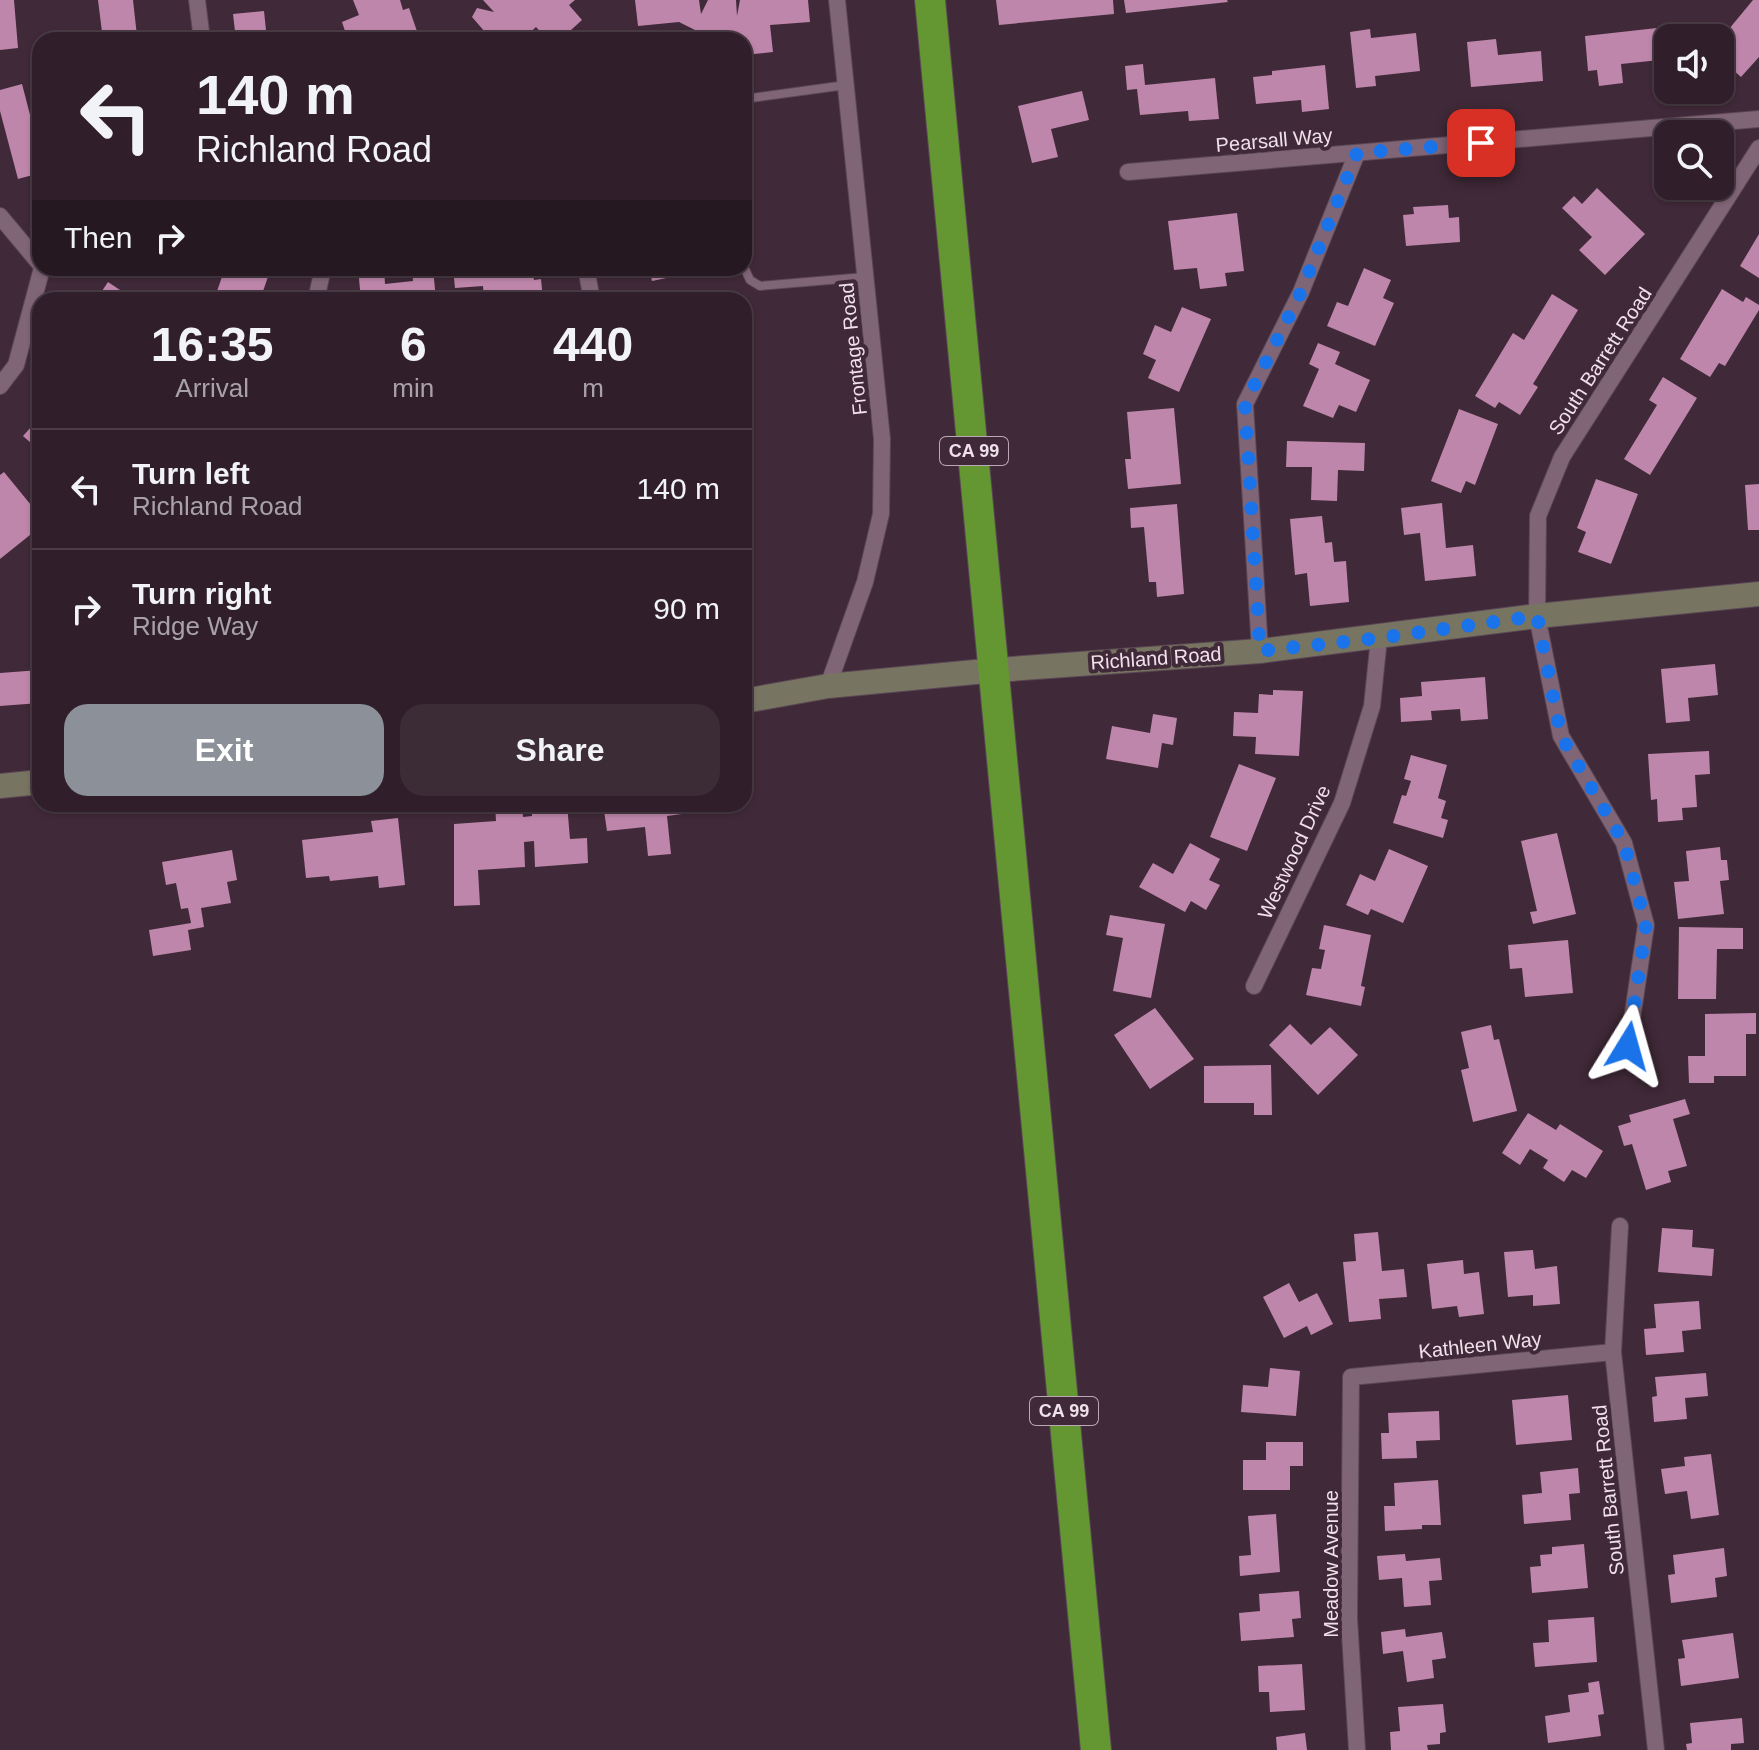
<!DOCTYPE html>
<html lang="en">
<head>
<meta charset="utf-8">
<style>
	body { margin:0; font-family:Arial,sans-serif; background:#3c2c36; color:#f1f3f6; height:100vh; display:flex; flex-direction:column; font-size:30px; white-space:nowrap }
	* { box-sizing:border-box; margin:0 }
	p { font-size:26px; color:#a8a2a8 }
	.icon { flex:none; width:44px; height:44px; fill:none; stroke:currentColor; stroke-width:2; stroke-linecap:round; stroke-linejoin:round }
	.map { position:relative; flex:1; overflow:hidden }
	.panel { position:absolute; left:32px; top:292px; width:720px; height:520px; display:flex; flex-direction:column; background:#301f2a; border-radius:24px; box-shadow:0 2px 6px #0004,0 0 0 2px #4b3d47 }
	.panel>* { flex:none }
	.banner { position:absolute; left:32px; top:32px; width:720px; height:244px; border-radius:24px; box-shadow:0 2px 6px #0004,0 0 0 2px #4b3d47; background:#301f2a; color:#f1f3f6; overflow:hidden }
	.tools { position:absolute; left:1654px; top:24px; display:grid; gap:16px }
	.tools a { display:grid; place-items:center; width:80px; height:80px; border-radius:16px; background:#301f2a; box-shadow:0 2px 6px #0004,0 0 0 2px #4b3d47; font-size:40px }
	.pin { position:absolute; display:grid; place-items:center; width:68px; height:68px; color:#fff; margin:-34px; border-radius:16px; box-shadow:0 4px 12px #0006 }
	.me { position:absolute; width:88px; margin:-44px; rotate:8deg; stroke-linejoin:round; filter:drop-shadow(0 0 6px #0008) }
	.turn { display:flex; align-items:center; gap:28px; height:168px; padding:0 32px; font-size:36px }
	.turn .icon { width:104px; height:104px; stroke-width:2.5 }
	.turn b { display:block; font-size:56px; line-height:68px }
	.then { display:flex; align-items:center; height:76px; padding:0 32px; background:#0003; gap:16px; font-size:30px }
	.eta { display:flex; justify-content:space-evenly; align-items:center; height:136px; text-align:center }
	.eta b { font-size:48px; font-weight:600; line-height:56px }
	.button { display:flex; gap:16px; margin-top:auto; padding:16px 32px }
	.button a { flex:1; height:92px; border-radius:24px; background:#8c9099; color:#fff; font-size:32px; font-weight:600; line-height:92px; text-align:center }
	.button a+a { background:#3c2c36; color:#f1f3f6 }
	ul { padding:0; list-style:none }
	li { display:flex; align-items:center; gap:24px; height:120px; padding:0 32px; border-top:2px solid #4b3d47 }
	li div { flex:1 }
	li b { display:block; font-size:30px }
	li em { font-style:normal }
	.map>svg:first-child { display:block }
	.building { fill:#be86ab }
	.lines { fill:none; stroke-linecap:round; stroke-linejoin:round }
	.lane-casing { stroke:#5a4754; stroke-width:10 }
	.street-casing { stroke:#5a4754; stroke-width:18 }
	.secondary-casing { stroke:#5a4754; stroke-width:26 }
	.highway-casing { stroke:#5a4754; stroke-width:32 }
	.lane { stroke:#806577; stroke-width:8 }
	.street { stroke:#806577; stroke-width:16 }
	.secondary { stroke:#787462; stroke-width:24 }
	.highway { stroke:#649731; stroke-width:30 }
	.route { stroke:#1a73e8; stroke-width:14; stroke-dasharray:0 25.2 }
	.labels { text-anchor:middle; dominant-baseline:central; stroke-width:8; stroke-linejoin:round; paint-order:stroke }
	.shield { fill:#402938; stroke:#baa9b4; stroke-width:2 }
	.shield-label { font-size:18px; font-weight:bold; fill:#efe0e9 }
	.street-label { font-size:20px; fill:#efe0e9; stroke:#402938 }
</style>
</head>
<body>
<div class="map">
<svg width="1759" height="1750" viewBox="0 0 1759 1750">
	<rect width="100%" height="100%" fill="#402938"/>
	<path class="building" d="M0 0H14L18 48 0 50Z
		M98 0H133L137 36 103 40Z
		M353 0H400L403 10 409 8 420 40H348L342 22 359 15Z
		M483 0H575L569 5 582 20 560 40H548L536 27 522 40H492L472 17 477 8 494 12Z
		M635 0H699L701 14 708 0H736L737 16 740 0H808L810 22 770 25 773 52 744 55V40H727L726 37 681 40 680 36 692 35 695 30 679 22 638 26Z
		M996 0H1113L1114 14 999 25Z
		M1124 0H1227L1228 2 1126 13Z
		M1753 0H1759V57L1741 77 1732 69 1724 78 1720 75V52L1730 40 1724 35Z
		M264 11 267 40H236L233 14Z
		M1657 28 1660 60 1621 64 1623 83 1599 86 1597 70 1588 71 1585 36Z
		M1370 29 1371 38 1416 33 1420 71 1375 76 1376 86 1356 88 1350 32Z
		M1496 39 1498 55 1541 51 1543 81 1471 87 1467 42Z
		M1143 64 1145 85 1215 78 1219 119 1189 121 1188 111 1140 115 1137 89 1127 90 1125 66Z
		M1325 65 1329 109 1302 112 1301 100 1256 104 1253 77 1272 75V71Z
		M22 84 40 153V173L18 179 0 111V90Z
		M1082 91 1089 120 1051 129 1058 157 1032 163 1018 106Z
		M1597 188 1645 234 1605 275 1579 250 1592 237 1562 208 1574 196 1582 204Z
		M1448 205 1449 218 1459 217 1460 242 1406 246 1403 215 1414 214 1413 207Z
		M1237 213 1244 271 1225 273 1227 286 1200 289 1197 268 1174 270 1168 221Z
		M1759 234V278L1740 266Z
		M225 268H271L260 300H214Z
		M358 268H384L385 284 413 281 412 268H433L436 300H361Z
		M453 268H532L534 280 541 279 543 300 484 299 483 286 455 288Z
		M649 268H685L686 274 652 281Z
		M1364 268 1391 280 1383 298 1394 303 1375 346 1327 326 1337 302 1348 306Z
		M108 282 135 300H96Z
		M1722 289 1743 302 1746 297 1759 305V310L1725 366 1719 363 1710 377 1680 359Z
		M1552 294 1578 310 1533 384 1538 387 1520 415 1499 402 1495 408 1475 396 1513 333 1524 340Z
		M1182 307 1211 319 1179 392 1148 378 1156 360 1143 354 1155 325 1171 332Z
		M1318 343 1340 352 1335 364 1370 380 1356 412 1339 405 1333 418 1303 406 1319 369 1309 364Z
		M1663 377 1697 398 1650 475 1624 459 1657 405 1649 400Z
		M1174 408 1181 484 1128 489 1125 459H1131L1127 412Z
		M1459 409 1498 424 1475 485 1466 481 1461 493 1431 481Z
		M40 417V451L23 436Z
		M1287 441 1365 443 1364 471 1338 470 1337 501 1311 500 1312 467H1286Z
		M4 472 40 516V527L0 559V475Z
		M1596 479 1638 494 1611 564 1578 552 1586 532 1577 528Z
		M1759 484V530H1748L1745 485Z
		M1442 503 1446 548 1473 545 1476 576 1425 581 1420 533 1404 535 1401 508Z
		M1177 504 1184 594 1157 597 1156 582H1149L1144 527 1131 528 1130 508Z
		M1322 516 1325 543 1332 542 1334 562 1346 561 1349 602 1310 606 1307 573 1295 575 1290 519Z
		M1715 664 1718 695 1688 698 1690 721 1666 723 1661 669Z
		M40 670V703L0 706V673Z
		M1485 677 1488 719 1461 721 1460 709 1431 711 1432 720 1401 722 1400 698 1422 696 1421 682Z
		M1273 690 1303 691 1299 756 1255 754 1256 737 1233 736 1234 712 1258 713 1259 694 1273 695Z
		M1153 714 1177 718 1173 745 1162 743 1158 768 1106 759 1112 726 1150 733Z
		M1709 751 1710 774 1695 775 1697 807 1682 808 1683 820 1658 822 1657 799 1651 800 1648 754Z
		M1411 755 1447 765 1438 798 1446 801 1441 818 1448 820 1443 838 1393 823 1402 795 1406 796 1411 781 1404 779Z
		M1239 764 1276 778 1247 851 1210 837Z
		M495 804H522L523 817 532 816 531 804H567L570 839 587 838 588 863 535 867 534 841 524 842 525 867 478 870 480 905 454 906V824L496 821Z
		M603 804H696L697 812 667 816 671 854 648 856 645 827 607 831Z
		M398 818 405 885 379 888 378 876 330 881 329 876 306 878 302 840 373 832 371 821Z
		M1557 833 1576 914 1533 924 1530 912 1537 911 1521 841Z
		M1190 843 1220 859 1209 880 1220 885 1206 910 1191 901 1185 912 1139 887 1153 863 1173 874Z
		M1720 847 1721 860H1727L1729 880 1720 881 1724 914 1678 919 1674 882 1689 881 1686 851Z
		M1389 849 1428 866 1403 923 1371 909 1368 915 1346 905 1360 874 1375 881Z
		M232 850 237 880 227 882 231 903 201 908 204 927 188 930 191 950 153 956 149 930 191 923 188 908 181 909 176 883 166 885 162 862Z
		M1110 915 1165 924 1151 998 1113 991 1123 938 1106 935Z
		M1324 925 1371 935 1361 986 1365 987 1361 1006 1306 995 1312 968 1321 969 1325 950 1319 949Z
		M1679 927 1743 928V949H1717L1716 999H1678Z
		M1568 940 1573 993 1525 997 1522 968 1510 969 1508 945Z
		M1155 1008 1194 1059 1150 1089 1114 1035Z
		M1756 1013V1034H1746V1076H1714V1083H1689L1688 1056H1705V1014Z
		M1290 1024 1311 1045 1330 1027 1358 1055 1318 1095 1269 1045Z
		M1491 1025 1494 1040 1499 1039 1517 1111 1473 1122 1461 1070 1469 1068 1461 1032Z
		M1271 1065 1272 1115H1254V1103H1204V1066Z
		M1685 1099 1690 1114 1673 1119 1687 1166 1668 1171 1671 1182 1646 1190 1632 1144 1624 1146 1618 1126 1631 1122 1629 1115Z
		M1528 1113 1556 1130 1560 1124 1603 1151 1586 1178 1572 1170 1564 1182 1543 1168 1548 1160 1530 1149 1520 1165 1502 1153Z
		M1662 1228 1693 1230 1692 1247 1714 1249 1712 1276 1658 1272Z
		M1378 1232 1382 1271 1404 1269 1407 1297 1379 1299 1381 1319 1349 1322 1343 1262 1356 1261 1354 1234Z
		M1533 1250 1535 1269 1557 1266 1560 1304 1533 1306V1295L1508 1297 1504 1252Z
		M1463 1260 1464 1274 1479 1272 1484 1314 1459 1317 1457 1306 1432 1309 1427 1264Z
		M1289 1283 1299 1302 1317 1293 1333 1324 1311 1335 1307 1326 1284 1338 1263 1297Z
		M1699 1301 1701 1329 1682 1331 1684 1352 1646 1355 1644 1329 1656 1328 1654 1304Z
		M1270 1368 1300 1371 1296 1416 1241 1412 1243 1385 1268 1387Z
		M1706 1373 1708 1396 1685 1398 1687 1419 1654 1422 1652 1397 1657 1396 1655 1377Z
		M1568 1395 1572 1440 1516 1445 1512 1400Z
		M1439 1411 1440 1440 1416 1441 1417 1458 1382 1459 1381 1433H1389L1388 1413Z
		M1266 1442H1303V1466H1290V1490H1243V1460H1266Z
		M1711 1454 1719 1515 1691 1519 1687 1491 1665 1494 1661 1469 1685 1466 1684 1457Z
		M1578 1468 1580 1493 1569 1494 1571 1520 1524 1524 1522 1495 1542 1493 1540 1472Z
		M1438 1480 1441 1525H1422V1529L1385 1531 1384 1506H1395L1394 1483Z
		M1276 1514 1280 1572 1240 1576 1239 1556 1251 1555 1248 1516Z
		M1584 1544 1588 1588 1532 1593 1530 1567 1541 1566 1540 1555 1552 1554V1547Z
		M1724 1548 1727 1576 1715 1578 1717 1597 1671 1603 1668 1575 1675 1574 1673 1555Z
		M1405 1554 1406 1561 1440 1558 1442 1580 1429 1581 1431 1605 1404 1607 1402 1578 1379 1580 1377 1556Z
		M1299 1591 1301 1618 1292 1619 1294 1637 1241 1641 1239 1613 1260 1611 1259 1594Z
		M1594 1617 1597 1662 1535 1667 1533 1643 1549 1642 1548 1620Z
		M1405 1629 1406 1637 1442 1632 1446 1658 1432 1660 1434 1678 1407 1682 1403 1651 1383 1654 1381 1632Z
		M1733 1633 1739 1678 1681 1686 1678 1659 1685 1658 1682 1640Z
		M1302 1664 1305 1710 1270 1712 1269 1692H1259L1258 1666Z
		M1599 1681 1604 1714 1598 1715 1601 1736 1548 1743 1545 1716 1570 1712 1568 1695 1589 1692 1588 1683Z
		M1443 1704 1446 1732 1440 1733V1744L1427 1745 1428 1750H1391L1390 1732 1400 1731 1398 1707Z
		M1742 1718 1744 1743 1731 1744V1750H1687L1686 1744 1692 1743 1690 1723Z
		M1305 1733 1307 1750H1277L1276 1737Z"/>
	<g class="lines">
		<defs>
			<path id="lane" d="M744 99 846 85
				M744 267 750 280 760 286 865 277"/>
			<path id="street" d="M197 0 202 40
				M1128 172 1759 119
				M0 216 40 264
				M586 268 592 300
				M316 300 323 268
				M0 386 16 365 42 268
				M1260 651 1245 404 1301 292 1357 153
				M828 686 865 582 881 514 882 439 837 0
				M1254 986 1342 803 1372 706 1379 638
				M1628 1046 1646 925 1624 843 1561 736 1537 616 1538 516 1562 457 1759 148
				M1620 1226 1613 1352 1656 1750
				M1357 1750 1349 1618 1351 1377 1613 1352"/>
			<path id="secondary" d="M744 701 828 686 996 670 1260 651 1537 616 1759 594
				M0 786 40 782"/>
			<path id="highway" d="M930 0 1096 1750"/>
		</defs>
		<use href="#lane" class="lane-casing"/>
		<use href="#street" class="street-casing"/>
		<use href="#secondary" class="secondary-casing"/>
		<use href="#highway" class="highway-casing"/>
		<use href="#lane" class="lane"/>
		<use href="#street" class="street"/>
		<use href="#secondary" class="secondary"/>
		<use href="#highway" class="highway"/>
	</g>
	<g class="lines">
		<path class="route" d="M1481 143 1357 153 1301 292 1245 404 1260 651 1379 638 1537 616 1561 736 1624 843 1646 925 1628 1046"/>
	</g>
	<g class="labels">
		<g class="shield">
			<rect x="940" y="437" width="68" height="28" rx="6"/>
			<rect x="1030" y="1397" width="68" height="28" rx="6"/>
		</g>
		<g class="shield-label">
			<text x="974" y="451">CA 99</text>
			<text x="1064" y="1411">CA 99</text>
		</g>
		<g class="street-label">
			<text transform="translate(1274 140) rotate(-5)">Pearsall Way</text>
			<text transform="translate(853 349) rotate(-96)">Frontage Road</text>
			<text transform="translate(1600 361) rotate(-57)">South Barrett Road</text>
			<text transform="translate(1156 658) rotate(-4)">Richland Road</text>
			<text transform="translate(1294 852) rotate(-65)">Westwood Drive</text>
			<text transform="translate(1480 1345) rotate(-6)">Kathleen Way</text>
			<text transform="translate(1608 1490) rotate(-96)">South Barrett Road</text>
			<text transform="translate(1331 1564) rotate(-90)">Meadow Avenue</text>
		</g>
	</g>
</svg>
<div class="tools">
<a><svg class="icon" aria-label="sound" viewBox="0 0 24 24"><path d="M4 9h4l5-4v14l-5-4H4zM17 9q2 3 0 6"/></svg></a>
<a><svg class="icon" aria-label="search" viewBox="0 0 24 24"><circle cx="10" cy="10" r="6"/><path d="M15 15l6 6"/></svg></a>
</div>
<div class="pin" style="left:1481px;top:143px;background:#d93025"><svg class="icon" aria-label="arrive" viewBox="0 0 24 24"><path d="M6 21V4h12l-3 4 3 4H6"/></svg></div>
<svg class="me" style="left:1628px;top:1046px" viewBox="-20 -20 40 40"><path d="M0-17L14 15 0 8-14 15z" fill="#1a73e8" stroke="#fff" stroke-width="4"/></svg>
<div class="banner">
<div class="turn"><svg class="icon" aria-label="left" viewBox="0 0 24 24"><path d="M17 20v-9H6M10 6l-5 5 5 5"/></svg><div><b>140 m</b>Richland Road</div></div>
<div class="then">Then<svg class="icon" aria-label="right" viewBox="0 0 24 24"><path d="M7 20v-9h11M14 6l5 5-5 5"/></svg></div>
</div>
<section class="panel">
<div class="eta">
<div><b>16:35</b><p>Arrival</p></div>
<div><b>6</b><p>min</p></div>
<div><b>440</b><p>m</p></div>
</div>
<ul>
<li><svg class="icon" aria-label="left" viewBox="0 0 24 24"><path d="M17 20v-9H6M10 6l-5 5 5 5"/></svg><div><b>Turn left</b><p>Richland Road</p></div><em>140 m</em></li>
<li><svg class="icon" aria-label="right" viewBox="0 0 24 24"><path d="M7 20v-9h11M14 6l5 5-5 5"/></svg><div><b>Turn right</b><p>Ridge Way</p></div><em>90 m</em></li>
</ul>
<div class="button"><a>Exit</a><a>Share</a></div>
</section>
</div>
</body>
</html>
